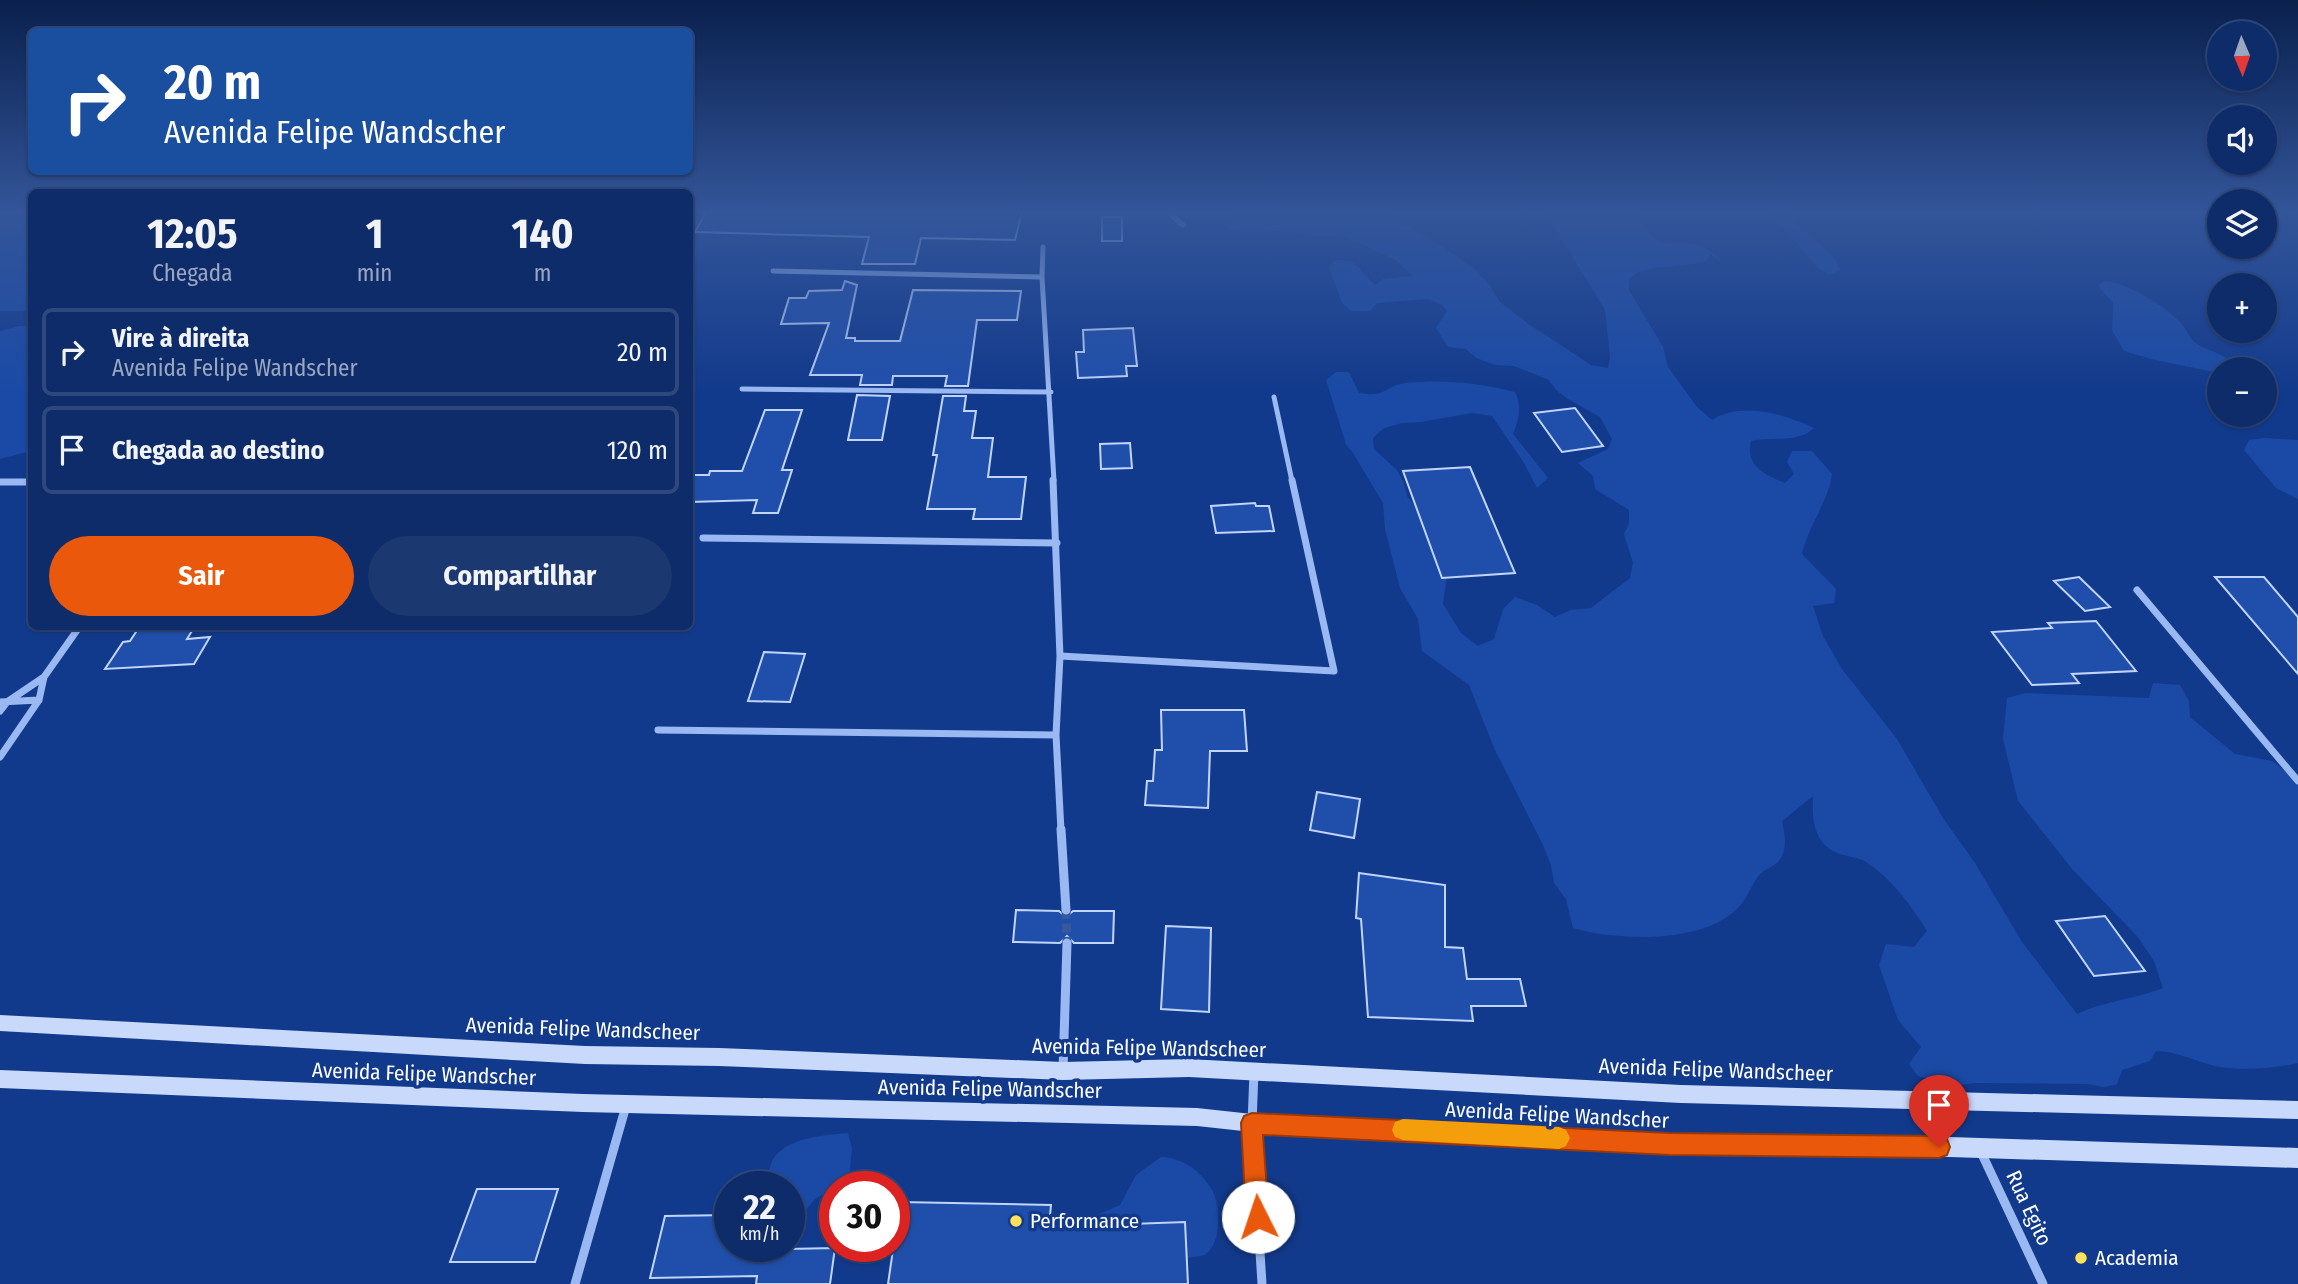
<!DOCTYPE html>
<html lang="pt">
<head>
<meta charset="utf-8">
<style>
	body { margin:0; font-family:"Fira Sans Condensed",sans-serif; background:#1c3871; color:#f1f3f6; height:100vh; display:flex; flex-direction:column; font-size:26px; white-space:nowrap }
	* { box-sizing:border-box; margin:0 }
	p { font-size:23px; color:#9ba7c0 }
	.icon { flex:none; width:38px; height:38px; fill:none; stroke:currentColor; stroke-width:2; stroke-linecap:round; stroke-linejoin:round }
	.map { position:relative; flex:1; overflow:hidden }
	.details { position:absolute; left:28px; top:189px; width:665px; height:441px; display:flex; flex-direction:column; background:#0e2c69; border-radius:10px; box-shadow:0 2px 5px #0004,0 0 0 2px #2e487d }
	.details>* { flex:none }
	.guide { position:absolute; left:28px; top:28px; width:665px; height:147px; border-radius:10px; box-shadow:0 2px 5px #0004,0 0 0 2px #2e487d; background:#1a4fa0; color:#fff; overflow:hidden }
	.needle { width:46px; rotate:178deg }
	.buttons { position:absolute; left:2207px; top:21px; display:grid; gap:14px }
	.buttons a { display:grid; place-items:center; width:70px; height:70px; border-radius:50%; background:#0e2c69; box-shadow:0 2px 5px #0004,0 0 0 2px #2e487d; font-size:35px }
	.speed { position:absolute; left:714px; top:1171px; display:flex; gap:14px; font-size:35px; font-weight:700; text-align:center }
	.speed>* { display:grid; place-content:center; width:91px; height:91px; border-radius:50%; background:#0e2c69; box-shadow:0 2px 5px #0004,0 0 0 2px #2e487d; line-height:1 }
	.speed small { font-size:18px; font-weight:400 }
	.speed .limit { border:10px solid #d22; background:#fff; color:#111 }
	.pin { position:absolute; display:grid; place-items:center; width:60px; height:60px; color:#fff; margin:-72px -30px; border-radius:50% 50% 50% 0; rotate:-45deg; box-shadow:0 0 7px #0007 }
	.pin .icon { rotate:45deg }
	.me { position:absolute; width:77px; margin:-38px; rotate:356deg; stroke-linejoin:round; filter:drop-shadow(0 0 5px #0008) }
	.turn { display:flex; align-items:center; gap:24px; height:147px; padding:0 21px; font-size:32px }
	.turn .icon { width:91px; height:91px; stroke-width:2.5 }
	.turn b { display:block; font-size:49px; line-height:60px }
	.eta { display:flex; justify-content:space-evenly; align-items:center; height:119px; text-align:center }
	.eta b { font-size:42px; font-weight:700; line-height:49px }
	.action { display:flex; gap:14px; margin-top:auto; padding:14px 21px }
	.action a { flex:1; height:80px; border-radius:42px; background:#ea580c; color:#fff; font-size:28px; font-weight:700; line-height:80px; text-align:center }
	.action a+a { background:#1c3871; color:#f1f3f6 }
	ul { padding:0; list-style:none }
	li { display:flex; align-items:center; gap:21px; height:88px; margin:0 14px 10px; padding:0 7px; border:4px solid #2e487d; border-radius:10px }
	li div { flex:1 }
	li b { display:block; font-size:26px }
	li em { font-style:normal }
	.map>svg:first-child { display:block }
	.green { fill:#1a4aa6 }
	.building { fill:#204fab; stroke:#c1d5fc; stroke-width:2 }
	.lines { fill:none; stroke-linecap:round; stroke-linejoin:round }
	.street-tunnel { stroke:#36589d; stroke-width:9; stroke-dasharray:9 4.5; stroke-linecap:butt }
	.street-far2 { stroke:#9ab8f1; stroke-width:5 }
	.street-far1 { stroke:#9ab8f1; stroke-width:7 }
	.street { stroke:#9ab8f1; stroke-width:9 }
	.secondary { fill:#c8d9fc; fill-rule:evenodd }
	.route { fill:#ea580c; stroke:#983908; stroke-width:2 }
	.slow { fill:#f59e0b }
	.poi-dot { fill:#ffe15a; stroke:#123a8c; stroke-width:2.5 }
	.labels { text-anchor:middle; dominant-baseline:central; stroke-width:7; stroke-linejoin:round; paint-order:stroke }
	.near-street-label { font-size:21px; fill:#fff; stroke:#123a8c }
	.near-poi-label { font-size:21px; fill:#fff; stroke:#123a8c; text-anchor:start }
</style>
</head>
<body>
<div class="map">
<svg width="2298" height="1284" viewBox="0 0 2298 1284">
	<rect width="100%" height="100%" fill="#123a8c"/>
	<path class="green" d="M24 212H31V311H0V220Z
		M1237 212H1383L1445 248 1474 269 1489 284 1500 302 1530 325 1591 365 1608 368 1610 358 1605 310 1545 212H1634L1642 219 1639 218C1662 258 1668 235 1701 246 1710 249 1717 257 1725 263L1710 254 1706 261C1686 268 1649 264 1634 275 1628 278 1629 285 1629 290L1663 347 1668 367 1697 407 1712 420C1740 401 1785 414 1814 428 1797 444 1772 436 1751 441 1745 466 1765 475 1785 483L1794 474 1787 462 1792 451H1812L1832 474C1828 503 1808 526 1802 554L1836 589 1834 603 1813 606 1823 636 1842 669 1897 739 1943 818 1975 863 2022 942 2077 1014C2104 1001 2135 999 2163 988L2154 961 2137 936 2073 870 2018 801 2003 739 2007 698 2026 693 2149 698 2153 683 2180 685 2189 701 2190 717 2235 754 2272 761 2298 780V1063C2272 1069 2241 1071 2215 1066 2194 1061 2177 1051 2156 1051L2150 1061 2122 1070 2117 1084 2104 1087 2087 1084 1975 1083 1950 1086 1918 1076 1909 1064 1921 1047 1898 1020 1879 965 1886 944 1914 947 1927 931C1911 905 1892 879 1866 862 1859 857 1848 857 1840 854 1813 845 1812 819 1813 796L1782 821C1785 835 1788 850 1778 862 1773 867 1765 869 1760 874 1752 883 1748 898 1737 909 1701 944 1618 941 1573 928L1566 899 1554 883 1551 865 1543 845 1494 748 1469 685 1422 651 1418 619 1400 588 1385 529 1383 503 1353 453 1339 436 1346 444 1326 380 1336 372H1349L1359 393C1388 398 1383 386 1406 383 1442 379 1480 383 1515 392 1522 405 1519 420 1513 434L1548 478 1537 488 1524 463 1492 416 1472 413 1421 422 1402 423 1384 428 1373 438 1374 449 1397 470 1404 483 1407 496 1427 520 1447 575 1443 604 1461 633 1478 646 1494 639 1503 609 1515 597 1537 605 1555 617 1571 610 1591 608 1630 578 1633 563 1624 534 1629 523V510L1595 489 1593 476 1578 463 1608 449 1612 439 1600 417 1568 399 1556 390 1549 380 1514 366 1495 365 1476 358 1466 349 1448 347 1436 328 1447 311 1442 305 1428 299 1377 303 1370 311H1351L1342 303 1329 267 1336 260 1352 261 1375 285 1383 279 1413 276 1396 260 1343 236H1310L1279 231 1244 232 1229 229 1224 221 1230 214Z
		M1762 212H1789C1801 235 1832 246 1840 270L1830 275C1808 264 1808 253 1792 237 1783 227 1772 220 1762 212Z
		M2105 281C2127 282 2164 306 2180 322 2186 328 2189 338 2196 343 2207 352 2227 352 2232 366L2229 369H2219V373L2155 360 2124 351 2112 330 2113 303 2099 287 2100 283Z
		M19 326H31V451L0 459V331Z
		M2264 438 2298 440V499L2276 488 2244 450 2249 440Z
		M848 1133 852 1148 849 1180 815 1199 792 1226H789V1186H770C761 1140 814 1136 848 1133Z
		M1161 1157C1183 1158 1201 1171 1212 1190 1221 1206 1222 1246 1204 1255 1199 1257 1193 1256 1188 1258 1136 1276 1074 1277 1018 1284L1051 1227 1085 1220 1120 1205 1136 1175Z"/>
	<path class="building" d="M706 212H1022L1015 240 921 238 915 264H862L869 237 695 232Z
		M1102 217H1122V241H1102Z
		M845 281 857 285 846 338H855V341H900L913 290 1021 291 1017 320H977L968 386H945L947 376H893L892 385H860L862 375H810L829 323 781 324 789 298H806L809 291 842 290Z
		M1133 328 1137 366H1126L1127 376 1078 378 1076 352H1084L1083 330Z
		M857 395 890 396 882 440H848Z
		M943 396H966L964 411H976L972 438H993L988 477H1026L1021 519H973L975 509H927L937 455H933Z
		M1575 408 1603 446 1562 452 1534 413Z
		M765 410H802L782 470H792L778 513H753L757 500 690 502V488L694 475H709L710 471H742Z
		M1130 443 1132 468 1101 469 1100 444Z
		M1470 467 1515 573 1442 578 1403 471Z
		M1255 503 1256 506H1269L1274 531 1216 533 1211 506Z
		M2079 577 2110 607 2085 611 2054 581Z
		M2215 577H2264L2298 617V674Z
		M2096 621 2136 671 2072 674 2079 683 2032 685 1992 632 2052 628 2048 623Z
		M140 626H195L187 639 210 637 194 664 105 669 123 642 130 641Z
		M764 652 805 654 790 702 748 701Z
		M1161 710H1244L1247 751H1210L1208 808 1145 805 1147 781H1153L1155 750H1162Z
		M1317 792 1360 799 1354 838 1310 830Z
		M1359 873 1445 885V947L1463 948 1467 979H1520L1526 1006H1471L1473 1021 1368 1017 1361 919 1356 918Z
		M1016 910 1059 911 1066 917 1073 911H1114L1113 943H1074L1067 936 1060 943 1013 942Z
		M2105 916 2145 971 2094 976 2056 921Z
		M1166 926 1211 928 1209 1012 1161 1009Z
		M477 1189H558L535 1262H450Z
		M900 1202 1051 1205 1049 1227 1185 1222 1188 1284H888Z
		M730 1215V1246H745L744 1250 835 1248 830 1284H756L757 1276 650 1278 665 1216Z"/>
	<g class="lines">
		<path class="street-tunnel" d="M1066 910 1067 943"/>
		<path class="street-far2" d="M1168 212 1183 225
			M1043 247 1042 277 1054 481
			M773 271 1042 277
			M742 389 1051 392
			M1274 397 1292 481"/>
		<path class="street-far1" d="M1053 480 1060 656 1056 735 1061 831
			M0 482H32
			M703 538 1057 543
			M2137 590 2298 781
			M1060 656 1334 671 1292 480
			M0 702 39 700
			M0 711 7 702 44 677 80 626
			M658 730 1056 735
			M0 757 39 700 44 677"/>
		<path class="street" d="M1061 829 1066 910
			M1063 1070 1067 943
			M1254 1072 1252 1123 1262 1284
			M1981 1152 2043 1284
			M575 1284 626 1106"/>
		<path class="secondary" d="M0 1015 585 1046 719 1048 1063 1062 1189 1059 1681 1085 2298 1101V1119L1681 1103 1189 1077 1063 1080 719 1066 585 1064 0 1031Z
			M0 1070 583 1094 1197 1108 1252 1114 1670 1134 1919 1136 2298 1148V1168L1919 1156 1670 1154 1252 1132 1197 1126 583 1112 0 1088Z"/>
	</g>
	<linearGradient id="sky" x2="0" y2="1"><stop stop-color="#0a204d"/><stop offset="0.54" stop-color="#359"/><stop offset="1" stop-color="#359" stop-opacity="0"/></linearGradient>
	<rect width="2298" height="392" fill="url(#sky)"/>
	<path class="route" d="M1252 1113 1670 1133 1939 1136 1947 1139 1950 1147 1947 1155 1939 1158 1670 1155 1263 1135 1269 1217 1266 1225 1258 1228 1249 1225 1246 1217 1241 1123 1244 1116Z"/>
	<path class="slow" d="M1403 1119 1559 1127 1566 1130 1570 1138 1566 1146 1559 1149 1403 1140 1395 1137 1392 1130 1395 1122Z"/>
	<g class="poi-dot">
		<circle cx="1016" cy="1221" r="7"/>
		<circle cx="2081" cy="1258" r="7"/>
	</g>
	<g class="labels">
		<g class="near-street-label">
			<text transform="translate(583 1029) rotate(2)">Avenida Felipe Wandscheer</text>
			<text transform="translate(1149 1048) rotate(1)">Avenida Felipe Wandscheer</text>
			<text transform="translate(1716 1070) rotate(2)">Avenida Felipe Wandscheer</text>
			<text transform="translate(424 1074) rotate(2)">Avenida Felipe Wandscher</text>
			<text transform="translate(990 1089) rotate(1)">Avenida Felipe Wandscher</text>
			<text transform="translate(1557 1115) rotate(3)">Avenida Felipe Wandscher</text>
			<text transform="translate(2029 1208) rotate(65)">Rua Egito</text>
		</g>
		<g class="near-poi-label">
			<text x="1030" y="1221">Performance</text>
			<text x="2095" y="1258">Academia</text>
		</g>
	</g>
</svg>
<div class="buttons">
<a><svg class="needle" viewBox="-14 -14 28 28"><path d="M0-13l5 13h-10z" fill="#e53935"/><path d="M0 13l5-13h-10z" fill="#9ba7c0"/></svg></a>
<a><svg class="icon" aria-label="sound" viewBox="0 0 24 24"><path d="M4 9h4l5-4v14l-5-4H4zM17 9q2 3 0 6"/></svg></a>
<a><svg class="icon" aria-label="layers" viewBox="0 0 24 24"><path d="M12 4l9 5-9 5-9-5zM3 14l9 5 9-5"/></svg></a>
<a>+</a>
<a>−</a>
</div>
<div class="speed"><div>22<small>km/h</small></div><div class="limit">30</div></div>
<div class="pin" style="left:1939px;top:1147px;background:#d93025"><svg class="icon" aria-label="arrive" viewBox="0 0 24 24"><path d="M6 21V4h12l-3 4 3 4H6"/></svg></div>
<svg class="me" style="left:1258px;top:1217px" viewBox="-20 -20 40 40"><circle r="19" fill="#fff"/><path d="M0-13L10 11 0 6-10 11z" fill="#ea580c"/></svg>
<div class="guide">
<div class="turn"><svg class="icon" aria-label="right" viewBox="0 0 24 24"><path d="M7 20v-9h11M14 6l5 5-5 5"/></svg><div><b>20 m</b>Avenida Felipe Wandscher</div></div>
</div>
<section class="details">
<div class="eta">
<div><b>12:05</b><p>Chegada</p></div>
<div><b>1</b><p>min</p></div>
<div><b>140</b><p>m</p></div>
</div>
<ul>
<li><svg class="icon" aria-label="right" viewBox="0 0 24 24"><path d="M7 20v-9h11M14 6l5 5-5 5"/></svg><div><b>Vire à direita</b><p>Avenida Felipe Wandscher</p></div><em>20 m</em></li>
<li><svg class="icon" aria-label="arrive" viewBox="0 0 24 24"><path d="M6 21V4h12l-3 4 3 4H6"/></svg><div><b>Chegada ao destino</b></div><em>120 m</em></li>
</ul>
<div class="action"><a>Sair</a><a>Compartilhar</a></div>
</section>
</div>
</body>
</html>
